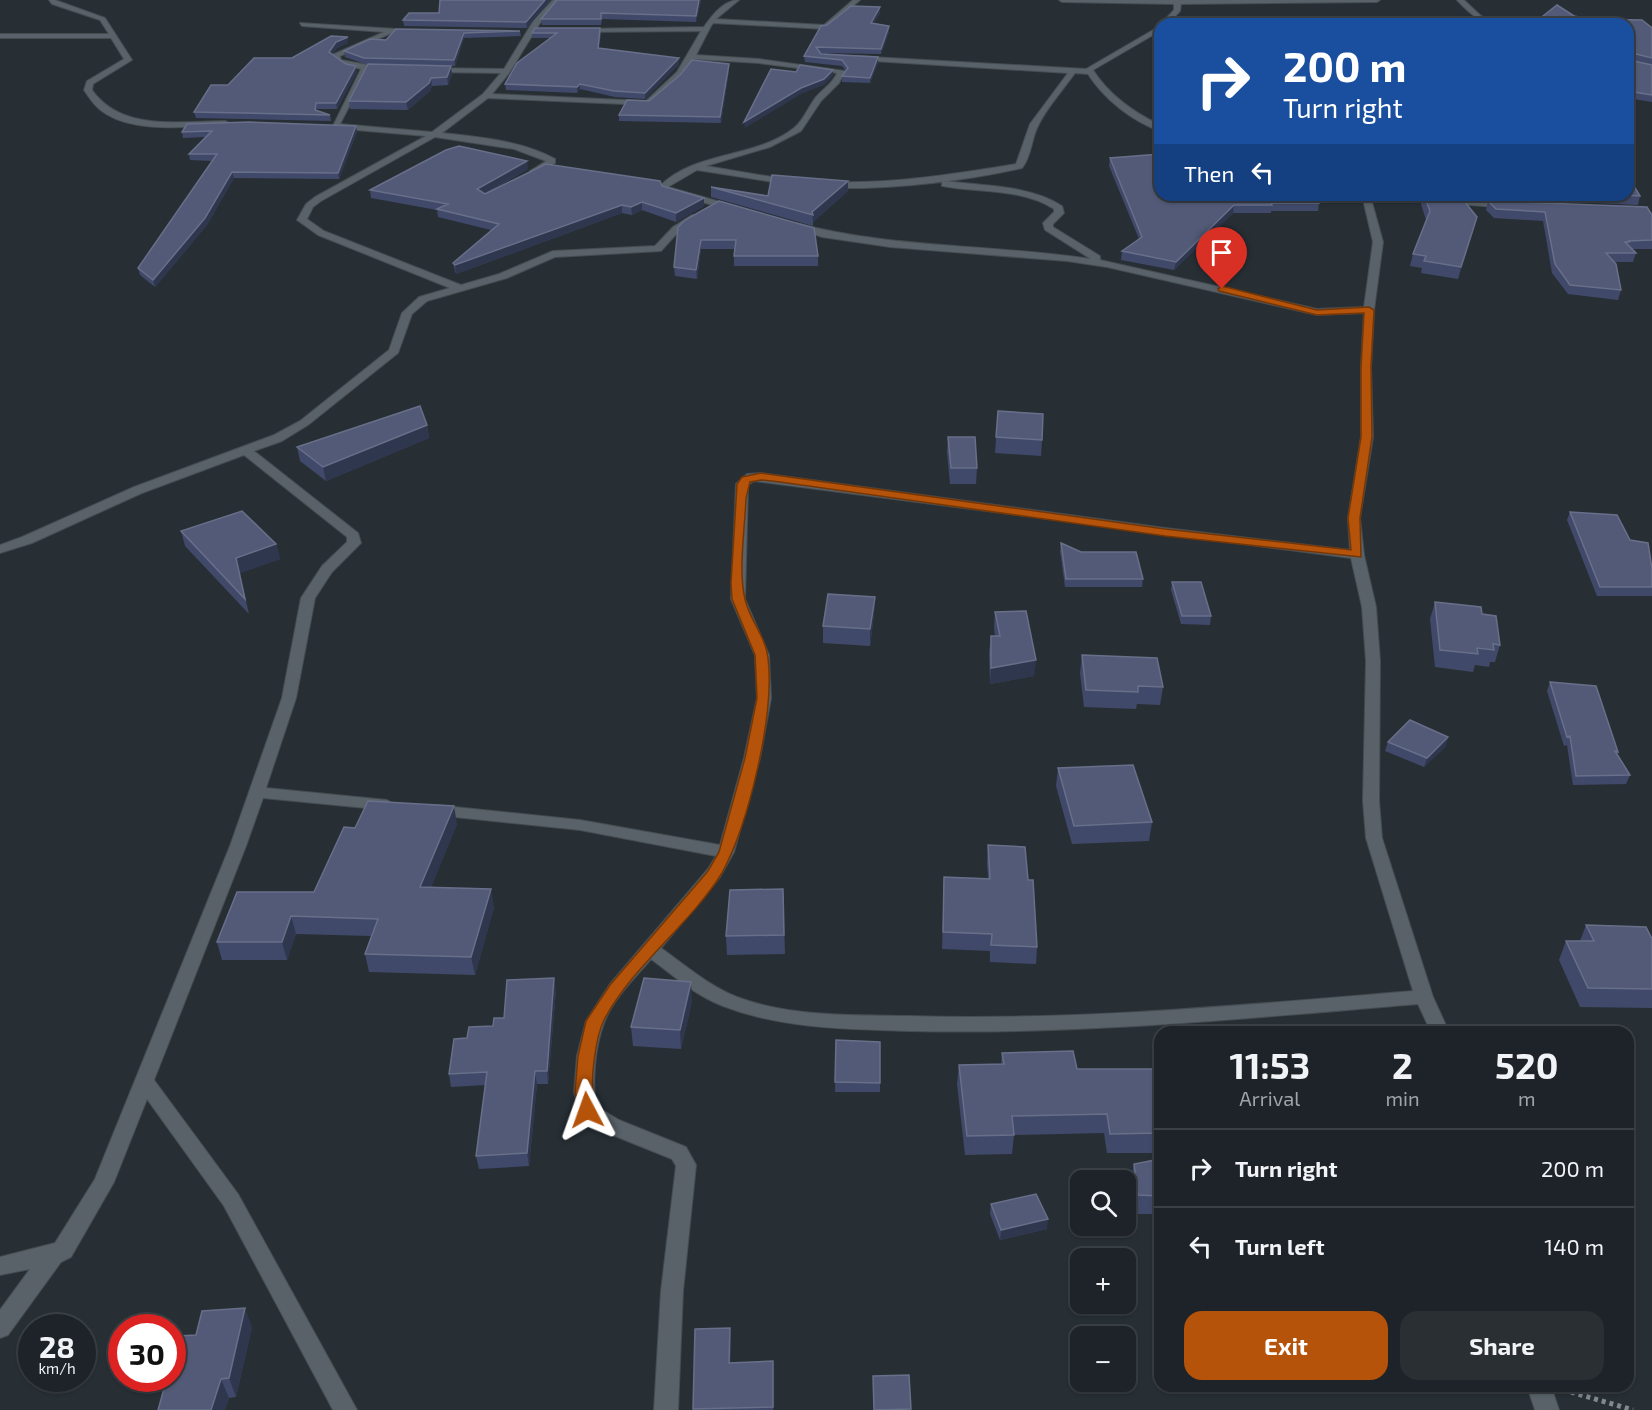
<!DOCTYPE html>
<html lang="en">
<head>
<meta charset="utf-8">
<style>
	body { margin:0; font-family:"Exo 2",sans-serif; background:#2a2f34; color:#f1f3f6; height:100vh; display:flex; flex-direction:column; font-size:22px; white-space:nowrap }
	* { box-sizing:border-box; margin:0 }
	p { font-size:20px; color:#a0a4a8 }
	.icon { flex:none; width:33px; height:33px; fill:none; stroke:currentColor; stroke-width:2; stroke-linecap:round; stroke-linejoin:round }
	.map { position:relative; flex:1; overflow:hidden }
	.panel { position:absolute; left:1154px; top:1026px; width:480px; height:366px; display:flex; flex-direction:column; background:#1d2328; border-radius:18px; box-shadow:0 2px 4px #0004,0 0 0 2px #3b4045 }
	.panel>* { flex:none }
	.guide { position:absolute; left:1154px; top:18px; width:480px; height:183px; border-radius:18px; box-shadow:0 2px 4px #0004,0 0 0 2px #3b4045; background:#1a4fa0; color:#fff; overflow:hidden }
	.controls { position:absolute; left:1070px; top:1170px; display:grid; gap:12px }
	.controls a { display:grid; place-items:center; width:66px; height:66px; border-radius:12px; background:#1d2328; box-shadow:0 2px 4px #0004,0 0 0 2px #3b4045; font-size:30px }
	.speed { position:absolute; left:18px; top:1314px; display:flex; gap:12px; font-size:30px; font-weight:700; text-align:center }
	.speed>* { display:grid; place-content:center; width:78px; height:78px; border-radius:50%; background:#1d2328; box-shadow:0 2px 4px #0004,0 0 0 2px #3b4045; line-height:1 }
	.speed small { font-size:15px; font-weight:400 }
	.speed .limit { border:9px solid #d22; background:#fff; color:#111 }
	.pin { position:absolute; display:grid; place-items:center; width:51px; height:51px; color:#fff; margin:-62px -26px; border-radius:50% 50% 50% 0; rotate:-45deg; box-shadow:0 0 6px #0007 }
	.pin .icon { rotate:45deg }
	.me { position:absolute; width:66px; margin:-33px; rotate:356deg; stroke-linejoin:round; filter:drop-shadow(0 0 4px #0008) }
	.turn { display:flex; align-items:center; gap:21px; height:126px; padding:0 30px; font-size:27px }
	.turn .icon { width:78px; height:78px; stroke-width:2.5 }
	.turn b { display:block; font-size:42px; line-height:51px }
	.then { display:flex; align-items:center; height:57px; padding:0 30px; background:#0003; gap:12px; font-size:22px }
	.eta { display:flex; justify-content:space-evenly; align-items:center; height:102px; text-align:center }
	.eta b { font-size:36px; font-weight:700; line-height:42px }
	.button { display:flex; gap:12px; margin-top:auto; padding:12px 30px }
	.button a { flex:1; height:69px; border-radius:18px; background:#b45309; color:#fff; font-size:24px; font-weight:700; line-height:69px; text-align:center }
	.button a+a { background:#2a2f34; color:#f1f3f6 }
	ul { padding:0; list-style:none }
	li { display:flex; align-items:center; gap:18px; height:78px; padding:0 30px; border-top:2px solid #3b4045 }
	li div { flex:1 }
	li b { display:block; font-size:22px }
	li em { font-style:normal }
	.map>svg:first-child { display:block }
	.lines { fill:none; stroke-linecap:round; stroke-linejoin:round }
	.street-casing { stroke:#454d51; stroke-width:2 }
	.secondary-casing { stroke:#454d51; stroke-width:2 }
	.path { stroke:#82898e; stroke-width:5; stroke-dasharray:4 4; stroke-linecap:butt }
	.street { fill:#596269; fill-rule:evenodd }
	.secondary { fill:#596269; fill-rule:evenodd }
	.wall { fill:#41496a }
	.shaded-wall { fill:#2f374f }
	.building { fill:#525a77; stroke:#686f89; stroke-width:1.5 }
	.route { fill:#b45309; stroke:#753606; stroke-width:1.5 }
</style>
</head>
<body>
<div class="map">
<svg width="1652" height="1410" viewBox="0 0 1652 1410">
	<rect width="100%" height="100%" fill="#272f35"/>
	<g class="lines">
		<defs>
			<path id="street" d="M49 0H55L105 18 132 60 93 84 92 90C122 132 179 121 225 121L229 123 225 125C189 126 139 134 106 114 96 108 90 99 84 90L87 81 124 59 111 38H0V34H109L100 20 52 4Z
				M553 0H560L540 23 509 73 492 94 646 101 677 72 701 31 582 32 580 29 704 27C711 17 723 0 739 0L716 19 824 25 853 0H860L826 29 713 23 711 26 696 55 759 59 845 71 839 83 821 101 801 131 770 147 706 166 790 180 793 181V185L697 170 668 187 738 207V211L664 193 659 187C695 150 755 159 794 128 804 120 808 107 816 97 823 89 833 83 837 73L759 63 694 59 679 79 648 105 488 98 442 133C480 137 522 141 555 159V163L533 176 530 175V171L546 161 514 149 435 137 321 201 313 207 307 219 324 231 461 285 499 274 553 251 655 246 673 227 692 215 700 217 679 231 661 251 555 257 507 278 427 301 412 314 398 353 308 425 282 441 254 451 358 533 361 543 332 572 315 598 296 698 266 788 387 800 395 805 387 810 263 798 246 846 154 1080 238 1194 357 1410H333L224 1206 147 1099 114 1182 71 1257 61 1262 8 1335 0 1338V1310L30 1269 0 1275V1257L55 1243 95 1179 230 846 282 698 301 598 322 566 347 542V537L244 455 142 493 32 543 0 553V545L22 537 134 487 274 435 300 421 389 350 402 313 419 297 450 288 318 235 297 220 306 204 315 197 426 136 332 128 361 69 335 63 332 55 384 32 302 26 300 23 396 29V31L340 56 341 60 390 69 386 71 368 70 340 124 432 132 483 94 501 73 431 72 428 68 504 69 534 20Z
				M1059 0H1380L1377 2 1181 4 1180 11 1168 24H1161L1174 10V4L1062 2Z
				M1479 15 1482 17 1481 24H1475L1476 17Z
				M1160 26V31L1093 70C1109 95 1133 112 1160 125V131C1132 121 1104 99 1088 74L1075 73C1063 90 1048 106 1039 124 1031 138 1032 156 1022 168 959 182 893 189 829 188L825 185 829 182C893 184 954 174 1016 164L1030 124 1068 73 857 60 854 56 1086 69Z
				M945 181C983 186 1030 185 1062 206L1064 213 1053 224V227L1100 256V260L1317 309 1364 307 1373 242 1362 195H1370L1383 242 1374 310 1371 367 1373 437 1360 518 1364 555 1376 607 1380 661 1379 801 1382 838 1433 997 1449 1032H1431L1418 1004C1249 1018 1081 1035 911 1031 849 1029 782 1029 723 1006 696 996 674 976 651 959 635 978 613 999 604 1023 595 1047 592 1081 596 1106L619 1120 686 1147 696 1165 683 1291 678 1410H654L661 1291 676 1166 672 1159 605 1132 580 1116 574 1092 577 1056 586 1021 610 984 708 869 716 856 580 830 435 815 427 810 429 806 435 805 580 820 720 845 744 758 757 698 755 655 731 599 736 484 747 474 761 473 1165 528 1350 550 1348 518 1361 437V367L1364 313 1317 315 1107 267 1067 261 890 247 822 237 791 226 796 223C893 249 993 244 1091 259L1045 230 1043 223 1054 212V209C1022 188 978 193 942 186V182ZM754 481 1351 558 1362 607 1366 661 1363 801 1366 838 1413 991C1245 1005 1077 1021 909 1016 853 1015 790 1017 737 997 709 986 685 965 661 948L720 877 734 852 760 758 771 698 769 655 745 599 748 485Z
				M1380 195H1417L1508 202 1513 205 1508 208 1384 198Z
				M1527 1386H1551L1559 1410H1535Z"/>
			<path id="secondary" d="M1457 0H1464L1481 16 1500 24C1481 24 1469 13 1457 0Z"/>
		</defs>
		<use href="#street" class="street-casing"/>
		<use href="#secondary" class="secondary-casing"/>
		<path class="path" d="M1571 1392 1633 1410"/>
		<use href="#street" class="street"/>
		<use href="#secondary" class="secondary"/>
	</g>
	<path class="wall" d="M440 0H551L527 28 404 26 403 20 439 13Z
		M557 0H701L696 22 602 19 601 25H542L541 19Z
		M880 13 874 23 889 26V32L881 54 820 53 878 57V63L870 83 842 82V76L846 71 842 66 805 62 804 56 827 25Z
		M1574 16 1652 27V65L1629 59 1652 65V102L1628 98V24H1533Z
		M396 29 520 31 521 36 464 38 455 66 365 64 345 57 344 51 386 40Z
		M532 33H601L599 48 679 58V64L645 99 615 97 580 89 577 93 506 90 505 84 550 38H532Z
		M348 37V43L337 48 332 54 357 72 337 109H317V110L330 115 331 121 196 118 194 112 292 58Z
		M368 64 452 74 448 85 432 86 430 91 408 110 350 109 349 101Z
		M729 64V70L721 123 619 121V115Z
		M356 126 357 132 339 179 234 178 207 225 155 287 140 275 138 268 212 161 190 160 189 154 205 137 183 138 182 132Z
		M1110 158 1319 203 1318 211H1271V213H1233L1174 270 1121 260 1122 251 1139 239 1109 166Z
		M528 169 485 194 662 186 704 206 676 222 642 210 632 215 622 213 456 274 455 271 453 263 491 230 438 217 437 210 371 198 370 190Z
		M848 181V191L813 222V226L711 197V187L768 196Z
		M1423 195H1448L1477 217 1458 279 1421 273 1422 268 1410 266 1413 254 1426 220 1421 204Z
		M1473 195H1628L1640 196 1638 205 1475 197Z
		M719 201 818 256V266H734V256L735 249H701L697 279 675 276 674 267Z
		M1488 201 1652 215V249H1632L1636 253 1633 262H1614L1621 290 1618 300 1568 294 1552 273 1543 221 1494 218 1486 210Z
		M998 411 1042 440 1041 456 995 453Z
		M427 425 429 438 326 481 300 461 297 447Z
		M948 437 977 468 976 484H950L947 452Z
		M1570 512 1630 540 1652 569V596H1597L1567 520Z
		M181 531 276 544 280 559 240 573 249 614 185 546Z
		M1061 543 1143 579 1142 587H1065L1060 551Z
		M1172 582 1211 616 1210 625 1181 624 1171 590Z
		M875 597 874 614 870 646 823 643V626Z
		M1435 602 1482 614 1500 645 1495 662H1490L1489 667 1475 665 1473 672 1435 667 1430 619Z
		M995 612 1034 676 990 684 989 652 991 636H995L994 627Z
		M1082 655 1163 687 1160 705 1137 704 1136 709 1084 707 1080 673Z
		M1550 682 1618 752 1617 755 1630 775 1626 784 1573 785 1567 745 1564 746 1547 691Z
		M1388 742 1446 746 1424 767 1385 751Z
		M1058 768 1152 822 1149 841 1072 844 1056 786Z
		M457 824 431 887 494 907 475 975 369 972 365 954 371 936 296 934 287 960H222L217 942 314 892 355 828Z
		M988 845 1028 880 1037 947 1036 964 990 962V951L942 949 944 877 988 878 987 862Z
		M783 889 785 954 727 955 726 936Z
		M1586 925 1652 939V1008L1580 1007 1559 960 1566 941H1580Z
		M556 990 548 1084H537L529 1166 479 1169 476 1156 485 1085 451 1087 449 1074 467 1038 493 1026 504 1018Z
		M692 1001 681 1049 633 1046 631 1027Z
		M836 1040 880 1042V1092H835Z
		M1002 1053 1077 1069 1160 1074V1153H1107L1104 1133 1014 1135 1012 1154 965 1155 957 1084 959 1065 1001 1064Z
		M1160 1159V1214H1135L1130 1183 1134 1164Z
		M991 1204 1047 1229 1000 1240 990 1214Z
		M252 1327 236 1397 229 1398 225 1410H158L196 1335Z
		M695 1329 731 1347 730 1363 773 1361 774 1410H693Z
		M909 1375 911 1410H874L873 1376Z"/>
	<path class="shaded-wall" d="M545 0H551L527 28 526 22Z
		M699 0H701L696 22V16Z
		M880 7V13L871 28V23Z
		M889 26V32L881 54V49Z
		M464 33V38L455 66 454 60Z
		M348 37V43L337 48 330 57 329 52 336 42Z
		M878 57V63L870 83V78Z
		M679 58V64L645 99V93Z
		M729 64V70L721 123 720 117Z
		M356 66 357 72 337 109 336 103Z
		M451 66 452 74 448 85 447 77Z
		M833 70V76L824 85 801 94 745 128 744 122Z
		M431 78 432 86 430 91 408 110 406 102Z
		M580 84V89L577 93V87Z
		M356 126 357 132 339 179 338 173Z
		M527 161 528 169 478 197 477 189Z
		M232 172 234 178 207 225 155 287 153 280Z
		M848 181V191L813 222 812 212Z
		M704 198V206L676 222V213Z
		M642 202V210L632 215 631 207Z
		M622 205V213L456 274 455 265Z
		M1234 205 1233 213 1174 270 1176 262Z
		M1477 217 1474 229 1458 279 1461 267Z
		M701 240V249L697 279 696 270Z
		M427 425 429 438 326 481 323 467Z
		M276 544 280 559 240 573 249 614 236 558Z
		M875 597 874 614 870 646V629Z
		M1036 660 1034 676 990 684 991 668Z
		M1448 737 1446 746 1424 767 1427 758Z
		M454 806 457 824 424 905 420 887Z
		M491 889 494 907 475 975 471 957Z
		M291 916 296 934 287 960 282 942Z
		M554 978 556 990 548 1084 547 1071Z
		M691 982 692 1001 681 1049 680 1030Z
		M535 1071 537 1084 529 1166 527 1153Z
		M1048 1219 1047 1229 1000 1240 1001 1230Z
		M245 1308 252 1327 236 1397 229 1378Z
		M730 1328 731 1347 730 1382 729 1363Z
		M773 1361 774 1380V1410H773Z
		M221 1379 229 1398 225 1410H211Z"/>
	<path class="building" d="M440 0H545L526 22 403 20 409 13H439Z
		M557 0H699L696 16 601 13V19H541Z
		M1557 5 1574 16 1589 19 1642 20 1651 27H1652V58L1628 52 1629 60 1652 65V95L1628 91V24H1533Z
		M851 6 880 7 871 23 889 26 881 49 816 47 821 54 878 57 870 78 842 76 848 68 842 60 804 56 821 26 827 25Z
		M535 28H600L598 48 679 58 645 93 614 91 580 84 577 87 505 84 517 63 557 33H532Z
		M396 29 520 31 464 33 454 60 364 58 344 51 370 39 386 40Z
		M331 36 348 37 336 42 329 52 346 64 356 66 336 103H316L315 110 330 115 194 112 211 85H228L254 58H292Z
		M692 60 729 64 720 117 619 115 627 100 649 101 680 75Z
		M368 64 451 66 447 77 431 78 429 83 406 102 349 101Z
		M800 65 833 70 824 79 801 88 744 122 771 69 796 72Z
		M249 122 356 126 338 173 232 172 205 218 153 280 138 268 217 154H189L212 131 182 132 187 124Z
		M459 146 527 161 477 189 485 194 546 164 660 181 662 186 704 198 676 213 642 202 631 207 622 205 455 265 453 263 499 224 437 209 448 204 370 190 446 150Z
		M1160 154V195H1314L1319 203H1271L1272 205H1234L1176 262 1122 251 1142 237 1110 158Z
		M772 175 848 181 812 212 813 215 711 187 768 196Z
		M1628 176 1640 196 1620 195H1628Z
		M1424 195 1460 196 1477 217 1461 267 1424 261 1426 256 1413 254 1430 211Z
		M719 201 814 228 818 256H734L736 240H701L696 270 674 267 678 227 685 220Z
		M1488 201 1647 207 1652 215V240L1628 241 1630 242H1625L1636 253H1606L1616 264 1621 290 1570 285 1555 264 1545 212 1496 209Z
		M420 406 427 425 323 467 297 447Z
		M998 411 1043 414 1042 440 996 437Z
		M948 437H975L977 468H951Z
		M242 511 276 544 236 558 245 599 181 531Z
		M1570 512 1617 515 1630 540 1648 543 1652 569V587H1600Z
		M1061 543 1081 552H1136L1143 579H1066Z
		M1172 582H1201L1211 616H1182Z
		M828 594 875 597 870 629 823 626Z
		M1435 602 1481 607 1482 614 1496 616 1500 645 1493 644 1494 650 1477 648 1478 654 1440 650Z
		M1026 611 1036 660 991 668V636H1000L995 612Z
		M1082 655 1157 658 1163 687 1138 686V692L1086 690Z
		M1550 682 1596 686 1618 752 1615 751 1630 775 1576 776 1570 736 1567 737Z
		M1410 720 1448 737 1427 758 1388 742Z
		M1133 765 1152 822 1074 826 1058 768Z
		M368 801 454 806 420 887 491 889 471 957 365 954 378 919 291 916 282 942H217L237 892H314L344 827 355 828Z
		M988 845 1025 847 1028 880H1033L1037 947 991 945 992 934 943 932 944 877 990 879Z
		M783 889 784 935 726 936 730 890Z
		M1586 925 1646 927 1652 939V989L1588 988 1566 941H1594Z
		M554 978 547 1071H535L527 1153 476 1156 487 1072 449 1074 454 1039 467 1038 469 1027 493 1026 494 1018H504L507 980Z
		M644 978 691 982 680 1030 631 1027Z
		M836 1040 880 1042V1083L835 1082Z
		M1073 1051 1077 1069H1159L1160 1074V1133L1110 1134 1107 1114 1012 1116 1014 1135 967 1136 959 1065 1004 1064 1002 1053Z
		M1160 1159V1196L1138 1195 1134 1164Z
		M1036 1194 1048 1219 1001 1230 991 1204Z
		M245 1308 229 1378 221 1379 211 1410H158L167 1378H172V1359L178 1336 196 1335 202 1311Z
		M730 1328 729 1363 773 1361V1407L693 1409 695 1329Z
		M909 1375 911 1409 874 1410 873 1376Z"/>
	<path class="route" d="M1222 286 1317 310 1369 307 1374 310 1371 367 1372 437 1360 518 1361 557 1165 536 780 482 761 480 750 482 746 498C745 528 738 571 745 599 749 619 766 637 768 658 775 714 749 823 722 873 689 926 633 965 604 1020 596 1036 591 1075 593 1093 593 1101 597 1107 593 1115H581L575 1092 578 1056 586 1021 610 985 708 871 719 852 745 758 757 698 755 655 732 599 731 583 737 484 742 477 761 473 1165 529 1351 550 1348 518 1361 437V367L1364 313 1317 315 1219 291 1218 289Z"/>
</svg>
<div class="controls">
<a><svg class="icon" aria-label="search" viewBox="0 0 24 24"><circle cx="10" cy="10" r="6"/><path d="M15 15l6 6"/></svg></a>
<a>+</a>
<a>−</a>
</div>
<div class="speed"><div>28<small>km/h</small></div><div class="limit">30</div></div>
<div class="pin" style="left:1222px;top:289px;background:#d93025"><svg class="icon" aria-label="arrive" viewBox="0 0 24 24"><path d="M6 21V4h12l-3 4 3 4H6"/></svg></div>
<svg class="me" style="left:587px;top:1110px" viewBox="-20 -20 40 40"><path d="M0-17L14 15 0 8-14 15z" fill="#b45309" stroke="#fff" stroke-width="4"/></svg>
<div class="guide">
<div class="turn"><svg class="icon" aria-label="right" viewBox="0 0 24 24"><path d="M7 20v-9h11M14 6l5 5-5 5"/></svg><div><b>200 m</b>Turn right</div></div>
<div class="then">Then<svg class="icon" aria-label="left" viewBox="0 0 24 24"><path d="M17 20v-9H6M10 6l-5 5 5 5"/></svg></div>
</div>
<section class="panel">
<div class="eta">
<div><b>11:53</b><p>Arrival</p></div>
<div><b>2</b><p>min</p></div>
<div><b>520</b><p>m</p></div>
</div>
<ul>
<li><svg class="icon" aria-label="right" viewBox="0 0 24 24"><path d="M7 20v-9h11M14 6l5 5-5 5"/></svg><div><b>Turn right</b></div><em>200 m</em></li>
<li><svg class="icon" aria-label="left" viewBox="0 0 24 24"><path d="M17 20v-9H6M10 6l-5 5 5 5"/></svg><div><b>Turn left</b></div><em>140 m</em></li>
</ul>
<div class="button"><a>Exit</a><a>Share</a></div>
</section>
</div>
</body>
</html>
